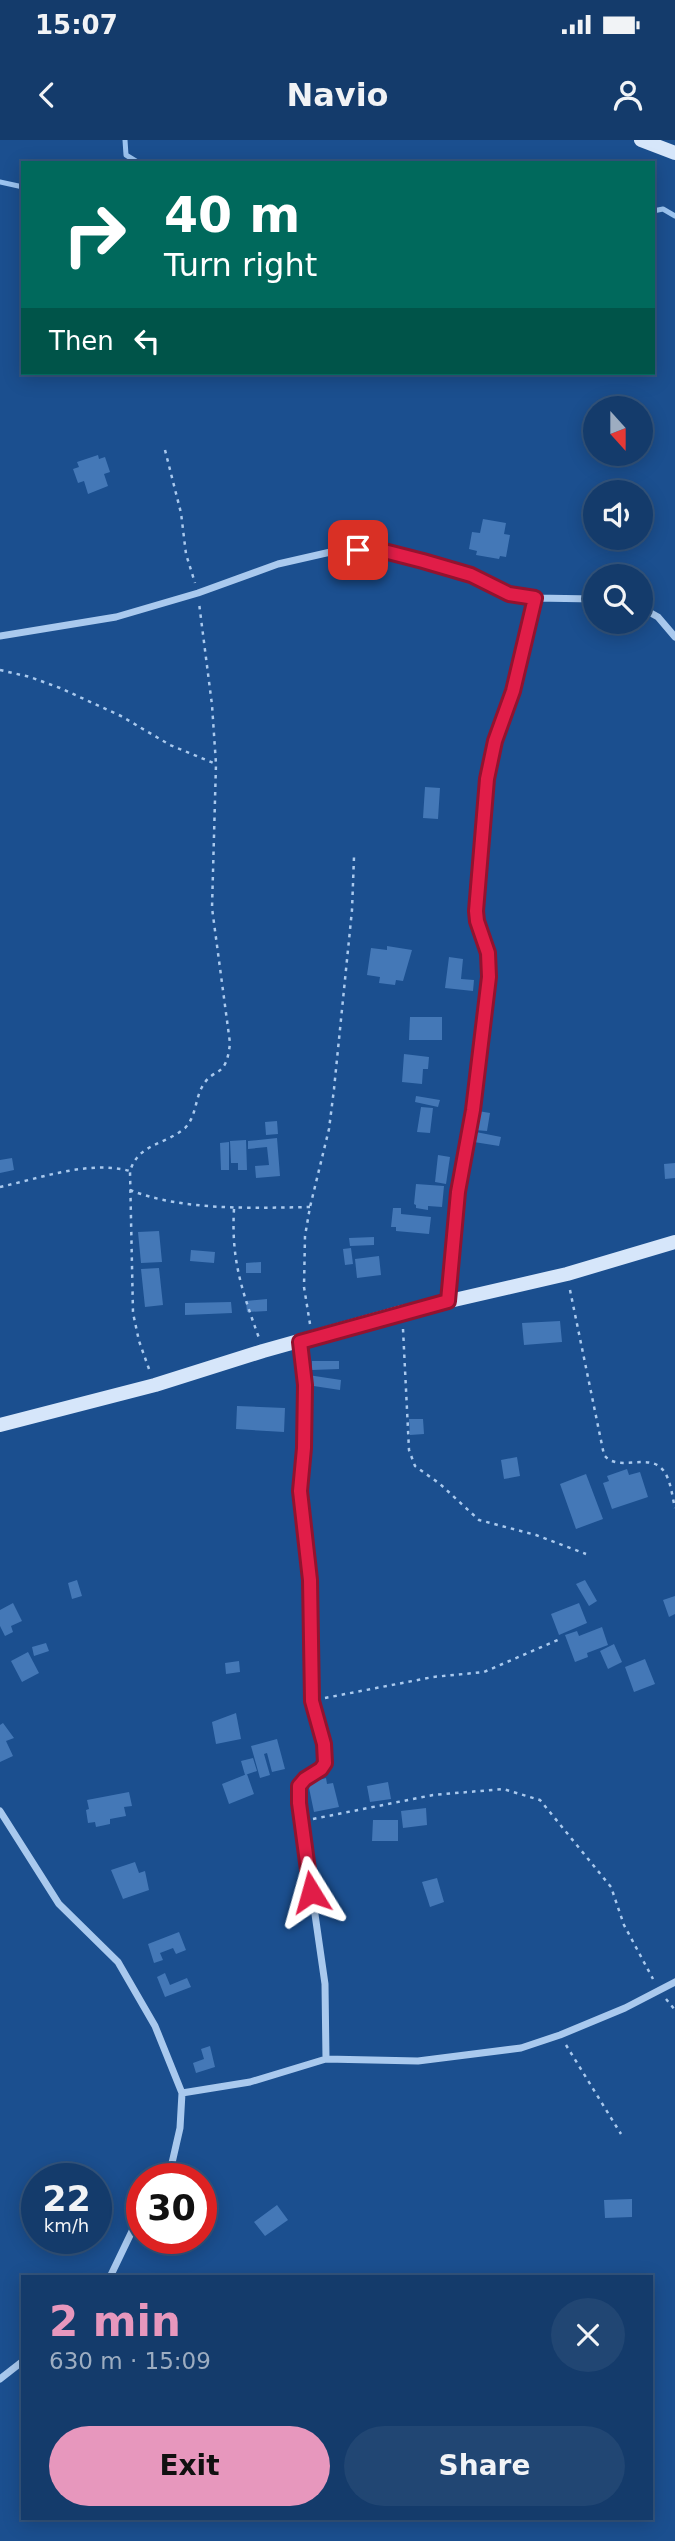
<!DOCTYPE html>
<html lang="en">
<head>
<meta charset="utf-8">
<style>
	body { margin:0; font-family:"DejaVu Sans",sans-serif; background:#214673; color:#f1f3f6; height:100vh; display:flex; flex-direction:column; font-size:26px; white-space:nowrap }
	* { box-sizing:border-box; margin:0 }
	p { font-size:23px; color:#9dadc1 }
	.icon { flex:none; width:38px; height:38px; fill:none; stroke:currentColor; stroke-width:2; stroke-linecap:round; stroke-linejoin:round }
	.map { position:relative; flex:1; overflow:hidden }
	.details { position:absolute; left:21px; top:2135px; width:632px; height:245px; display:flex; flex-direction:column; background:#143b6b; border-radius:0px; box-shadow:0 4px 18px #0003,0 0 0 2px #33557e }
	.details>* { flex:none }
	.banner { position:absolute; left:21px; top:21px; width:634px; height:214px; border-radius:0px; box-shadow:0 4px 18px #0003,0 0 0 2px #33557e; background:#00695c; color:#fff; overflow:hidden }
	.needle { width:46px; rotate:159deg }
	.controls { position:absolute; left:583px; top:256px; display:grid; gap:14px }
	.controls a { display:grid; place-items:center; width:70px; height:70px; border-radius:50%; background:#143b6b; box-shadow:0 4px 18px #0003,0 0 0 2px #33557e; font-size:35px }
	.speed { position:absolute; left:21px; top:2023px; display:flex; gap:14px; font-size:35px; font-weight:700; text-align:center }
	.speed>* { display:grid; place-content:center; width:91px; height:91px; border-radius:50%; background:#143b6b; box-shadow:0 4px 18px #0003,0 0 0 2px #33557e; line-height:1 }
	.speed small { font-size:18px; font-weight:400 }
	.speed .limit { border:10px solid #d22; background:#fff; color:#111 }
	.pin { position:absolute; display:grid; place-items:center; width:60px; height:60px; color:#fff; margin:-30px; border-radius:14px; box-shadow:0 4px 10px #0006 }
	.me { position:absolute; width:77px; margin:-38px; rotate:352deg; stroke-linejoin:round; filter:drop-shadow(0 0 5px #0008) }
	.turn { display:flex; align-items:center; gap:24px; height:147px; padding:0 28px; font-size:32px }
	.turn .icon { width:91px; height:91px; stroke-width:2.5 }
	.turn b { display:block; font-size:49px; line-height:60px }
	.then { display:flex; align-items:center; height:66px; padding:0 28px; background:#0003; gap:14px; font-size:26px }
	.round { display:grid; place-items:center; flex:none; width:74px; height:74px; border-radius:37px; background:#214673 }
	.head { display:flex; align-items:center; justify-content:space-between; height:119px; padding:0 28px }
	h1 { font-size:42px; font-weight:800; line-height:52px; color:#e797bd }
	.primary-button { display:flex; gap:14px; margin-top:auto; padding:14px 28px }
	.primary-button a { flex:1; height:80px; border-radius:42px; background:#e797bd; color:#111; font-size:28px; font-weight:800; line-height:80px; text-align:center }
	.primary-button a+a { background:#214673; color:#f1f3f6 }
	.status { display:flex; justify-content:space-between; align-items:center; height:49px; padding:0 35px; background:#143b6b; direction:ltr }
	.status svg { height:19px; fill:currentColor }
	header { display:flex; justify-content:space-between; align-items:center; height:91px; padding:0 28px; background:#143b6b; font-size:32px; font-weight:800 }
	.map>svg:first-child { display:block }
	.lines { fill:none; stroke-linecap:round; stroke-linejoin:round }
	.stream { stroke:#9cc4f0; stroke-width:5 }
	.building { fill:#4478b7 }
	.path { stroke:#a9c9ee; stroke-width:2.5; stroke-dasharray:3.5 5; stroke-linecap:butt }
	.street { stroke:#a9c9ee; stroke-width:7 }
	.secondary { stroke:#d6e6fa; stroke-width:14 }
	.route-casing { stroke:#92132f; stroke-width:18 }
	.route { stroke:#e11d48; stroke-width:12 }
</style>
</head>
<body>
<div class="status"><b>15:07</b><svg viewBox="0 0 49 12"><path d="M0 12V9h3v3zM5 12V6h3v6zM10 12V3h3v9zM15 12V0h3v12zM26 1h20v11H26zM47 4h2v5h-2z"/></svg></div>
<header><svg class="icon" aria-label="back" viewBox="0 0 24 24"><path d="M15 5l-7 7 7 7"/></svg>Navio<svg class="icon" aria-label="person" viewBox="0 0 24 24"><circle cx="12" cy="8" r="4"/><path d="M4 21q1-7 8-7t8 7"/></svg></header>
<div class="map">
<svg width="675" height="2401" viewBox="0 0 675 2401">
	<rect width="100%" height="100%" fill="#1b4f8f"/>
	<g class="lines">
		<path class="stream" d="M125 0 126 15 139 23
			M0 42 23 47
			M653 71 663 69 675 76"/>
	</g>
	<path class="building" d="M98 315 99 319 105 317 110 332 104 334 108 346 88 354 84 341 78 343 73 329 79 327 77 322Z
		M483 379 506 383 504 394 510 395 506 417 500 416 499 419 476 415 477 411 469 409 472 392 480 393Z
		M425 647 440 648 438 679 423 678Z
		M387 806 412 810 403 841 396 840 395 845 379 843 380 837 367 835 371 808 387 810Z
		M449 817 463 819 461 839 474 840 473 851 445 848Z
		M410 877H442V900H409Z
		M404 914 429 917 428 929H423L422 944 402 942Z
		M416 956 440 960 438 967 415 962Z
		M421 967 433 968 430 993 417 992Z
		M478 971 490 973 487 991 475 990Z
		M277 981 278 994 266 995 265 982Z
		M476 992 501 997 499 1006 474 1002Z
		M277 998 280 1036 256 1038 255 1026 269 1025 267 1007 248 1009V1001Z
		M246 1000 247 1030H238V1023H231L230 1001Z
		M229 1002V1030H221L220 1003Z
		M438 1015 450 1017 446 1044 435 1042Z
		M12 1018 14 1030 0 1033V1020Z
		M675 1023V1038L665 1039 664 1024Z
		M416 1044 444 1046 442 1067 428 1066V1070L416 1068V1065L414 1064Z
		M393 1068H401V1074L431 1077 429 1094 396 1091V1087H391Z
		M159 1091 162 1122 141 1123 138 1092Z
		M374 1097V1105L350 1106 349 1098Z
		M351 1108 353 1124 345 1125 343 1109Z
		M191 1110 215 1112 214 1123 190 1121Z
		M379 1116 381 1135 357 1138 355 1119Z
		M261 1122V1133H246V1123Z
		M159 1128 163 1165 145 1167 141 1129Z
		M267 1159V1171L247 1172 246 1161Z
		M231 1162 232 1173 185 1175V1163Z
		M560 1181 562 1202 524 1205 522 1183Z
		M312 1221H339V1229L312 1230Z
		M308 1235 341 1240 340 1250 307 1245Z
		M237 1266 285 1268 284 1292 236 1289Z
		M409 1279H423L424 1294 410 1295Z
		M517 1317 520 1336 504 1339 501 1320Z
		M627 1329 629 1335 640 1332 648 1357 612 1369 603 1343 609 1341 607 1336Z
		M586 1334 603 1379 576 1389 560 1344Z
		M77 1440 82 1456 72 1459 68 1443Z
		M585 1440 597 1461 589 1466 576 1444Z
		M675 1456V1474L669 1477 663 1460Z
		M13 1463 22 1481 11 1486 13 1492 5 1496 0 1486V1470Z
		M579 1463 587 1483 559 1495 551 1474Z
		M602 1487 608 1505 587 1513 588 1517 575 1522 565 1495 577 1491 579 1496Z
		M46 1503 49 1511 34 1516 32 1507Z
		M614 1504 622 1522 608 1529 600 1511Z
		M28 1512 39 1533 22 1542 11 1521Z
		M645 1519 655 1544 634 1552 625 1527Z
		M239 1521 240 1532 226 1534 225 1523Z
		M236 1573 241 1599 216 1604 212 1582Z
		M3 1583 14 1598 6 1601 13 1616 0 1622V1585Z
		M277 1599 285 1629 272 1632 267 1613 264 1614 270 1635 260 1638 251 1606Z
		M253 1618 257 1631 245 1635 241 1621Z
		M247 1634 254 1654 229 1664 222 1644Z
		M326 1638 327 1644 333 1643 339 1667 314 1672 308 1643Z
		M388 1642 391 1659 370 1662 367 1646Z
		M129 1652 132 1666 124 1667 126 1676 110 1679V1684L96 1687 95 1682 88 1683 86 1670 89 1669 87 1660Z
		M426 1668 427 1685 403 1688 401 1671Z
		M373 1680H398V1701H372Z
		M135 1722 139 1733 145 1731 149 1750 123 1759 111 1730Z
		M437 1738 444 1762 430 1767 422 1742Z
		M179 1792 186 1810 176 1814 173 1808 160 1813 163 1820 154 1823 148 1804Z
		M165 1833 170 1845 187 1838 191 1847 165 1857 157 1837Z
		M210 1906 215 1927 196 1933 193 1923 204 1919 201 1909Z
		M632 2059V2077L605 2078 604 2060Z
		M277 2065 288 2080 265 2096 254 2082Z"/>
	<g class="lines">
		<path class="path" d="M165 310 181 373 186 414 195 443
			M0 530 30 537 60 548 121 576 170 605 216 624
			M0 1047C41 1038 89 1020 130 1031
			M130 1050C182 1071 254 1068 310 1067
			M234 1069C231 1120 242 1151 259 1198
			M570 1150 604 1315C618 1333 649 1312 663 1330 671 1340 672 1356 675 1368
			M310 1184 304 1147 305 1096 310 1067 329 989 334 949 352 770 354 717
			M403 1189 409 1310 415 1326 440 1344 479 1380 536 1395 586 1414
			M149 1229 139 1201 133 1173 130 1031C139 1003 165 1005 185 988 196 977 195 960 202 947 214 925 226 941 230 903L212 768 216 624 212 565 199 463
			M325 1558 433 1537 484 1532 560 1499
			M313 1679 433 1655 503 1649 540 1660 611 1747 624 1785 653 1839
			M666 1859 675 1870
			M566 1905 621 1994"/>
		<path class="street" d="M640 467 658 477 675 497
			M0 496 116 477 198 453 278 424 335 411H384L471 435 497 449 519 456 535 458 595 459
			M448 1161 458 1052 473 970 489 837 488 813 477 781 476 771 487 639 495 601 513 551 535 458
			M300 1202 305 1245 304 1308 300 1351 310 1440 312 1561 324 1604 325 1623 321 1630 305 1639 299 1646V1663L325 1844 326 1919
			M0 1671 59 1764 118 1822 155 1886 182 1953 180 1988 172 2023 165 2039
			M182 1953 250 1942 326 1919 418 1921 521 1908 560 1895 625 1868 675 1842
			M110 2137 134 2087 142 2076
			M0 2239 23 2221"/>
		<path class="secondary" d="M641 0 675 13
			M0 1285 155 1245 263 1211 402 1172 567 1134 675 1102"/>
	</g>
	<g class="lines">
		<defs>
			<path id="route" d="M311 1752 299 1663V1646L305 1639 321 1629 325 1623 324 1604 312 1561 310 1440 300 1351 304 1308 305 1245 300 1202 448 1161 458 1052 473 970 489 837 488 813 477 781 476 771 487 639 495 601 513 551 535 458 509 454 471 435 423 421 384 411 358 410"/>
		</defs>
		<use href="#route" class="route-casing"/>
		<use href="#route" class="route"/>
	</g>
</svg>
<div class="controls">
<a><svg class="needle" viewBox="-14 -14 28 28"><path d="M0-13l5 13h-10z" fill="#e53935"/><path d="M0 13l5-13h-10z" fill="#9dadc1"/></svg></a>
<a><svg class="icon" aria-label="sound" viewBox="0 0 24 24"><path d="M4 9h4l5-4v14l-5-4H4zM17 9q2 3 0 6"/></svg></a>
<a><svg class="icon" aria-label="search" viewBox="0 0 24 24"><circle cx="10" cy="10" r="6"/><path d="M15 15l6 6"/></svg></a>
</div>
<div class="speed"><div>22<small>km/h</small></div><div class="limit">30</div></div>
<div class="pin" style="left:358px;top:410px;background:#d93025"><svg class="icon" aria-label="arrive" viewBox="0 0 24 24"><path d="M6 21V4h12l-3 4 3 4H6"/></svg></div>
<svg class="me" style="left:311px;top:1752px" viewBox="-20 -20 40 40"><path d="M0-17L14 15 0 8-14 15z" fill="#e11d48" stroke="#fff" stroke-width="4"/></svg>
<div class="banner">
<div class="turn"><svg class="icon" aria-label="right" viewBox="0 0 24 24"><path d="M7 20v-9h11M14 6l5 5-5 5"/></svg><div><b>40 m</b>Turn right</div></div>
<div class="then">Then<svg class="icon" aria-label="left" viewBox="0 0 24 24"><path d="M17 20v-9H6M10 6l-5 5 5 5"/></svg></div>
</div>
<section class="details">
<div class="head"><div><h1>2 min</h1><p>630 m · 15:09</p></div><a class="round"><svg class="icon" aria-label="close" viewBox="0 0 24 24"><path d="M6 6l12 12M18 6L6 18"/></svg></a></div>
<div class="primary-button"><a>Exit</a><a>Share</a></div>
</section>
</div>
</body>
</html>
